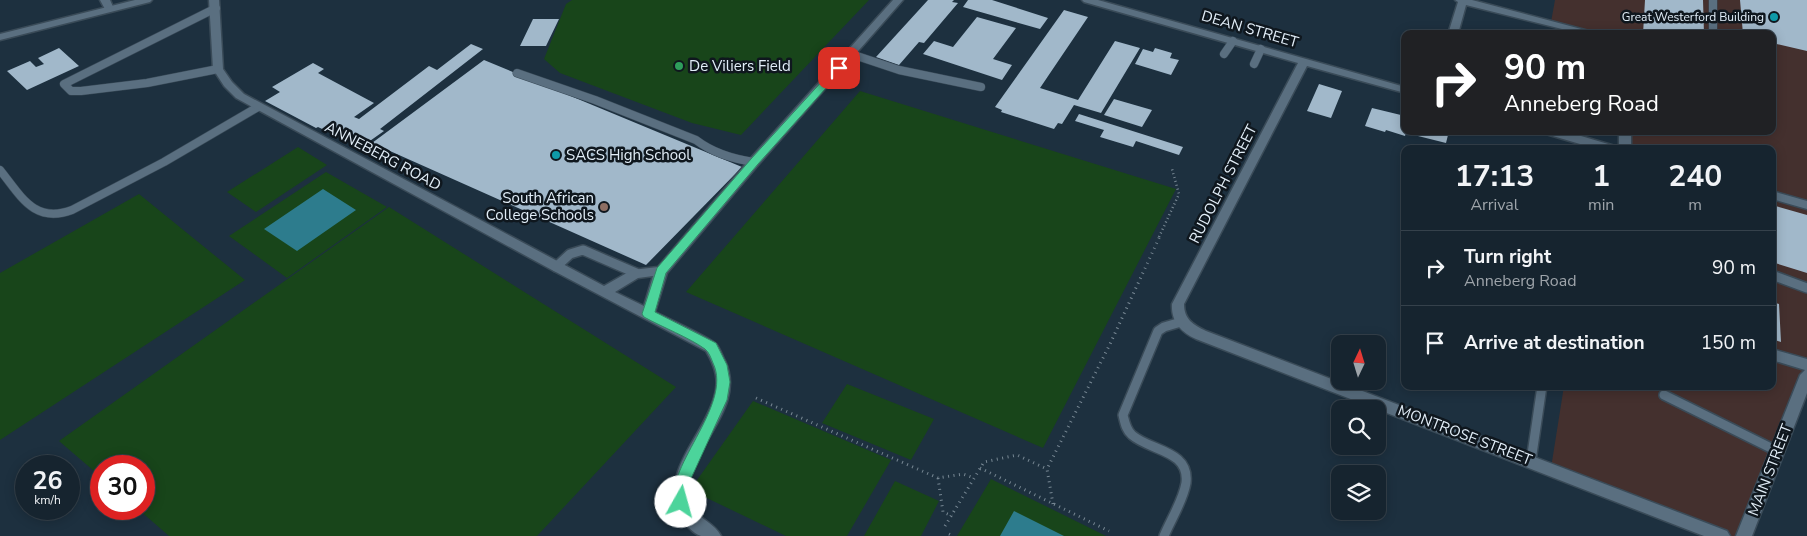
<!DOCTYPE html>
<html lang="en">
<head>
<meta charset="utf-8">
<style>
	body { margin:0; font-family:"Nunito Sans",sans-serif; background:#23303b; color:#f1f3f6; height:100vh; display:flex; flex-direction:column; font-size:19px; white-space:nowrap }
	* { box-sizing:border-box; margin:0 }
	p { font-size:16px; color:#9ea4aa }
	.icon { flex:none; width:28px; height:28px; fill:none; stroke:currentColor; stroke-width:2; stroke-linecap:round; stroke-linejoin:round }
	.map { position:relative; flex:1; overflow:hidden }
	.sheet { position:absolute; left:1401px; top:145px; width:375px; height:245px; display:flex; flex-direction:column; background:#16242f; border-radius:10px; box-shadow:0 2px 12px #0003,0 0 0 1px #35414b }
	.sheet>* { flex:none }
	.top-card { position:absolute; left:1401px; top:30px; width:375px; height:105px; border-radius:10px; box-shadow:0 2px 12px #0003,0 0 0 1px #35414b; background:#202124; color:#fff; overflow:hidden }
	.needle { width:32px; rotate:4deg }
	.controls { position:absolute; left:1331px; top:335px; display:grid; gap:10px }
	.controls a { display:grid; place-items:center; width:55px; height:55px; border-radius:10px; background:#16242f; box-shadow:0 2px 12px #0003,0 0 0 1px #35414b; font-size:25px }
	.speed { position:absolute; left:15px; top:455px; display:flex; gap:10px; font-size:25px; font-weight:700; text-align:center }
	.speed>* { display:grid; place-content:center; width:65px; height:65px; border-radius:50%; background:#16242f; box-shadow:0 2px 12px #0003,0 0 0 1px #35414b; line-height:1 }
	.speed small { font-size:12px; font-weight:400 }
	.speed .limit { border:8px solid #d22; background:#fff; color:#111 }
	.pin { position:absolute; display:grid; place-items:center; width:42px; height:42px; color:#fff; margin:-21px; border-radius:10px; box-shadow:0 2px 8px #0006 }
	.me { position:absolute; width:55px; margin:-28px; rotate:7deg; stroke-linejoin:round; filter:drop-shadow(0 0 4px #0008) }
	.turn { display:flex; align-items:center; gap:18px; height:105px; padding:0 20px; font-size:22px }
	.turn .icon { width:65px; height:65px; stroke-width:2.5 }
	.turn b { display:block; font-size:35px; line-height:42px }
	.eta { display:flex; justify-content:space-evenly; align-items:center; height:85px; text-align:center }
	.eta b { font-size:30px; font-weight:700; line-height:35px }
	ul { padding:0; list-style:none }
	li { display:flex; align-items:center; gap:15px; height:75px; padding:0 20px; border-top:1px solid #35414b }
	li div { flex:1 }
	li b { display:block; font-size:19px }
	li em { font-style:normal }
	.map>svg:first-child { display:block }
	.commercial { fill:#44302e }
	.green { fill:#18451a }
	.water { fill:#2d7c8d }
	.building { fill:#a1b8ca }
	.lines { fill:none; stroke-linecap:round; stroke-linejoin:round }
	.lane-far1-casing { stroke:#3a4b58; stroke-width:9 }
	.lane-casing { stroke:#3a4b58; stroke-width:12 }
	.street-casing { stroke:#3a4b58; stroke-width:3 }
	.secondary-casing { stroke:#3a4b58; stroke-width:3 }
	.path-far1 { stroke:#788894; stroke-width:2.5; stroke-dasharray:1 3; stroke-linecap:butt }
	.path { stroke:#788894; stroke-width:3; stroke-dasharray:1 4.5; stroke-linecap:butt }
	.lane-far1 { stroke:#5a6f80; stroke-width:8 }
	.lane { stroke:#5a6f80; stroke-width:9 }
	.street { fill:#5a6f80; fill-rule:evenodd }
	.secondary { fill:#5a6f80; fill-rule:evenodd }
	.route { fill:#4cd49b; stroke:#318a65 }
	.culture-dot { fill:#0f9aa8; stroke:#0f171e; stroke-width:2 }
	.leisure-dot { fill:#2e9e5b; stroke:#0f171e; stroke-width:2 }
	.education-dot { fill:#8d6e63; stroke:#0f171e; stroke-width:2 }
	.labels { text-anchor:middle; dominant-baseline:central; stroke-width:5; stroke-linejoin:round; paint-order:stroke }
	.far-poi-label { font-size:12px; fill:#e2eef8; stroke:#0f171e; text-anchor:end }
	.street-label { font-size:15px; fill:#e2eef8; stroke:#0f171e }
	.poi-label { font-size:15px; fill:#e2eef8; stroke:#0f171e; text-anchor:start }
</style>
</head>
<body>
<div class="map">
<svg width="1807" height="536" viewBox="0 0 1807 536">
	<rect width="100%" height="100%" fill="#1d303f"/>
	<path class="commercial" d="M1555 0H1807V375L1744 536H1722L1551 468 1564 386H1772V149H1625V131H1772V34H1595L1551 22Z"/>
	<path class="green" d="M572 0H869L741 135 692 123 560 73 544 59 566 4Z
		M860 91 1176 189 1043 448 686 292Z
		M298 147 327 165 256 212 227 192Z
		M326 172 387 207 287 278 229 236Z
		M139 194 245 280 0 440V273Z
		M389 207 676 387 537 536H169L138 509H144V466H101V477L59 441Z
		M847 384 934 419 911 460 822 423Z
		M753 401 891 460 847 536H786L690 490Z
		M991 479 1106 536H957Z
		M895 481 939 501 921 536H864Z"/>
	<path class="water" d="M323 189 356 210 297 251 264 229Z
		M1014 511 1064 536H1000Z"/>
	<path class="building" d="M928 0H954L952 2 958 3 924 43 919 42 899 65 876 57Z
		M968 0H992L1048 18 1040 29 963 7Z
		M1645 0H1703L1704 34H1643Z
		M1740 0H1807V51L1772 43V34H1743Z
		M1064 10 1088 17 1040 88 1078 100 1115 41 1140 48 1101 113 1074 105 1062 124 1058 123 1054 129 1001 112 1002 110 995 107Z
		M977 17 1016 28 993 59 1012 65 1002 80 923 54 934 41 953 47Z
		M533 19H559L546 46H520Z
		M471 44 483 49 380 129 384 131 367 143 360 140 354 144 318 127 316 128 265 101 280 92 272 87 313 63 324 69 318 73 374 103 354 117 359 119 429 66 437 70Z
		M59 48 79 66 27 90 7 71 30 61 36 67 44 64 38 58Z
		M1155 48 1172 53 1170 58 1179 60 1171 75 1135 64 1143 49 1153 52Z
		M484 60 742 167 646 265 372 143Z
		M1319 84 1342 91 1331 118 1307 111Z
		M1114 99 1152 110 1142 127 1104 115Z
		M1372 108 1405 116V131H1449L1446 143 1406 133 1405 136 1386 130 1385 132 1365 126Z
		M1079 114 1183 147 1179 155 1136 141 1133 147 1100 137 1104 130 1075 121Z
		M1772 205 1807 215V273L1772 262Z
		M1772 302 1779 304 1781 342 1772 339Z"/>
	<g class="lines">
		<defs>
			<path id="lane-far1" d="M1713 0V34
				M216 8 64 84 71 91H81L147 83 218 69
				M851 54 899 70 981 87
				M1224 54 1233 41
				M1254 64 1261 49
				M517 73 595 100 696 140C713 153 733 159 754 162
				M0 170C21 196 34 224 72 210L164 162 258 107"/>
			<path id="lane" d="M556 267 570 254 583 250 636 273
				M1772 275 1807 288
				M1664 395 1777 451
				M1531 461 1542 386
				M1164 536C1171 519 1183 501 1186 483 1190 450 1150 451 1132 435 1126 430 1125 423 1123 415L1158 331 1164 327 1181 322"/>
			<path id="street" d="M100 0H110L114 9 112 11H106Z
				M209 0H219L223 69 232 82 244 94 604 286 632 270 658 267 750 159 893 0H903L758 165 667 273 655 312C667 318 709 337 716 344 720 348 722 356 725 361 749 412 679 453 689 500 693 518 714 521 721 536 715 536 707 536 701 536 693 534 683 522 680 515 660 470 702 439 714 398 720 381 715 366 706 351L552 270 236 98 224 86 213 69ZM653 276 644 306 615 292 638 278Z
				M1082 0H1098L1405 87V93L1307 66 1184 304C1184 319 1193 325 1206 331L1727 531 1730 536H1704L1196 339C1181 332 1171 322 1172 304L1298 63 1084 2Z
				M1455 0H1472L1600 34H1582L1466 5 1458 34H1448L1458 2Z
				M1545 131H1564L1615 146 1616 149H1597L1546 134Z
				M1619 131H1631V149H1619Z
				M1772 191 1807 201V209L1772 199Z
				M1772 349 1807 359V393L1752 536H1736L1800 375 1805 370 1772 360Z"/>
			<path id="secondary" d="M135 0H152L150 2 0 40V34Z"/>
		</defs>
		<use href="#lane-far1" class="lane-far1-casing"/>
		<use href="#lane" class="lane-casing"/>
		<use href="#street" class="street-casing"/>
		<use href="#secondary" class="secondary-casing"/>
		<path class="path-far1" d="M1159 237 1179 194 1172 169"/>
		<path class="path" d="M756 398 938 478 963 474 974 478
			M980 468 1109 531
			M938 478 943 512 952 516
			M1053 504 1047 469 1110 344 1160 236
			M945 526 984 462 1017 455 1047 469
			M949 534 953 536"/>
		<use href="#lane-far1" class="lane-far1"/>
		<use href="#lane" class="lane"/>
		<use href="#street" class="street"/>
		<use href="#secondary" class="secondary"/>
	</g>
	<path class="route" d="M839 65 842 66V70L758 164 666 273 655 312 716 343 727 365 730 382 727 400 688 485V502L686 507 681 509 676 507C660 471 734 406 713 363 711 358 709 352 705 349 690 338 662 327 644 317L642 314 657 268 751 159 836 66Z"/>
	<g class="culture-dot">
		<circle cx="1774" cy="17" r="5"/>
		<circle cx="556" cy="155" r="5"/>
	</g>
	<circle class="leisure-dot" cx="679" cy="66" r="5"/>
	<circle class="education-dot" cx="604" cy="207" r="5"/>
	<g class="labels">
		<g class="far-poi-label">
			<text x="1764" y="17">Great Westerford Building</text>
		</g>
		<g class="street-label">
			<text transform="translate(1250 29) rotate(16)">DEAN STREET</text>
			<text transform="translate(383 156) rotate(28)">ANNEBERG ROAD</text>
			<text transform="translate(1223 184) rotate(-63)">RUDOLPH STREET</text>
			<text transform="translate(1465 435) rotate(21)">MONTROSE STREET</text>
			<text transform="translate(1770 470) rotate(-69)">MAIN STREET</text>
		</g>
		<g class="poi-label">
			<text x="689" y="66">De Viliers Field</text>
			<text x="566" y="155">SACS High School</text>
			<text x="594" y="198" text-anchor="end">South African<tspan x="594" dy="17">College Schools</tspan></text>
		</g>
	</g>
</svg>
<div class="controls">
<a><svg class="needle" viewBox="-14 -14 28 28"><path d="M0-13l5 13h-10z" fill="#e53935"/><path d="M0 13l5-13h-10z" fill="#9ea4aa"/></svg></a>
<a><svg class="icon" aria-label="search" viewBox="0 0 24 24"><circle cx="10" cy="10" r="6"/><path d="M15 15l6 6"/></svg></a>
<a><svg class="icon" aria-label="layers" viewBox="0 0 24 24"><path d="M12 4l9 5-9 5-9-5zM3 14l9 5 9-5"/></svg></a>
</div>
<div class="speed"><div>26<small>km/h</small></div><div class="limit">30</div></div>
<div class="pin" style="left:839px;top:68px;background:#d93025"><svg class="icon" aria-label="arrive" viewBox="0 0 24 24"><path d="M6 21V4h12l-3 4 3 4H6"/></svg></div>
<svg class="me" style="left:681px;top:502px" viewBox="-20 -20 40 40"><circle r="19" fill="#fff"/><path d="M0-13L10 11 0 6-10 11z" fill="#4cd49b"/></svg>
<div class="top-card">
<div class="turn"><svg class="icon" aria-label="right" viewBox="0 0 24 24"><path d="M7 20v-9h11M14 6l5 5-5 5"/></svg><div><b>90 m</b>Anneberg Road</div></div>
</div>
<section class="sheet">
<div class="eta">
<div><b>17:13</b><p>Arrival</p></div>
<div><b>1</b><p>min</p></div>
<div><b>240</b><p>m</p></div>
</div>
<ul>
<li><svg class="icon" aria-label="right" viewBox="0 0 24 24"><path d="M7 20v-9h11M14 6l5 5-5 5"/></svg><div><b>Turn right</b><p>Anneberg Road</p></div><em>90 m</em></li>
<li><svg class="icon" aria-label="arrive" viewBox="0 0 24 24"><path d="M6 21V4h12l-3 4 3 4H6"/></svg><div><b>Arrive at destination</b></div><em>150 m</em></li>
</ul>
</section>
</div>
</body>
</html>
